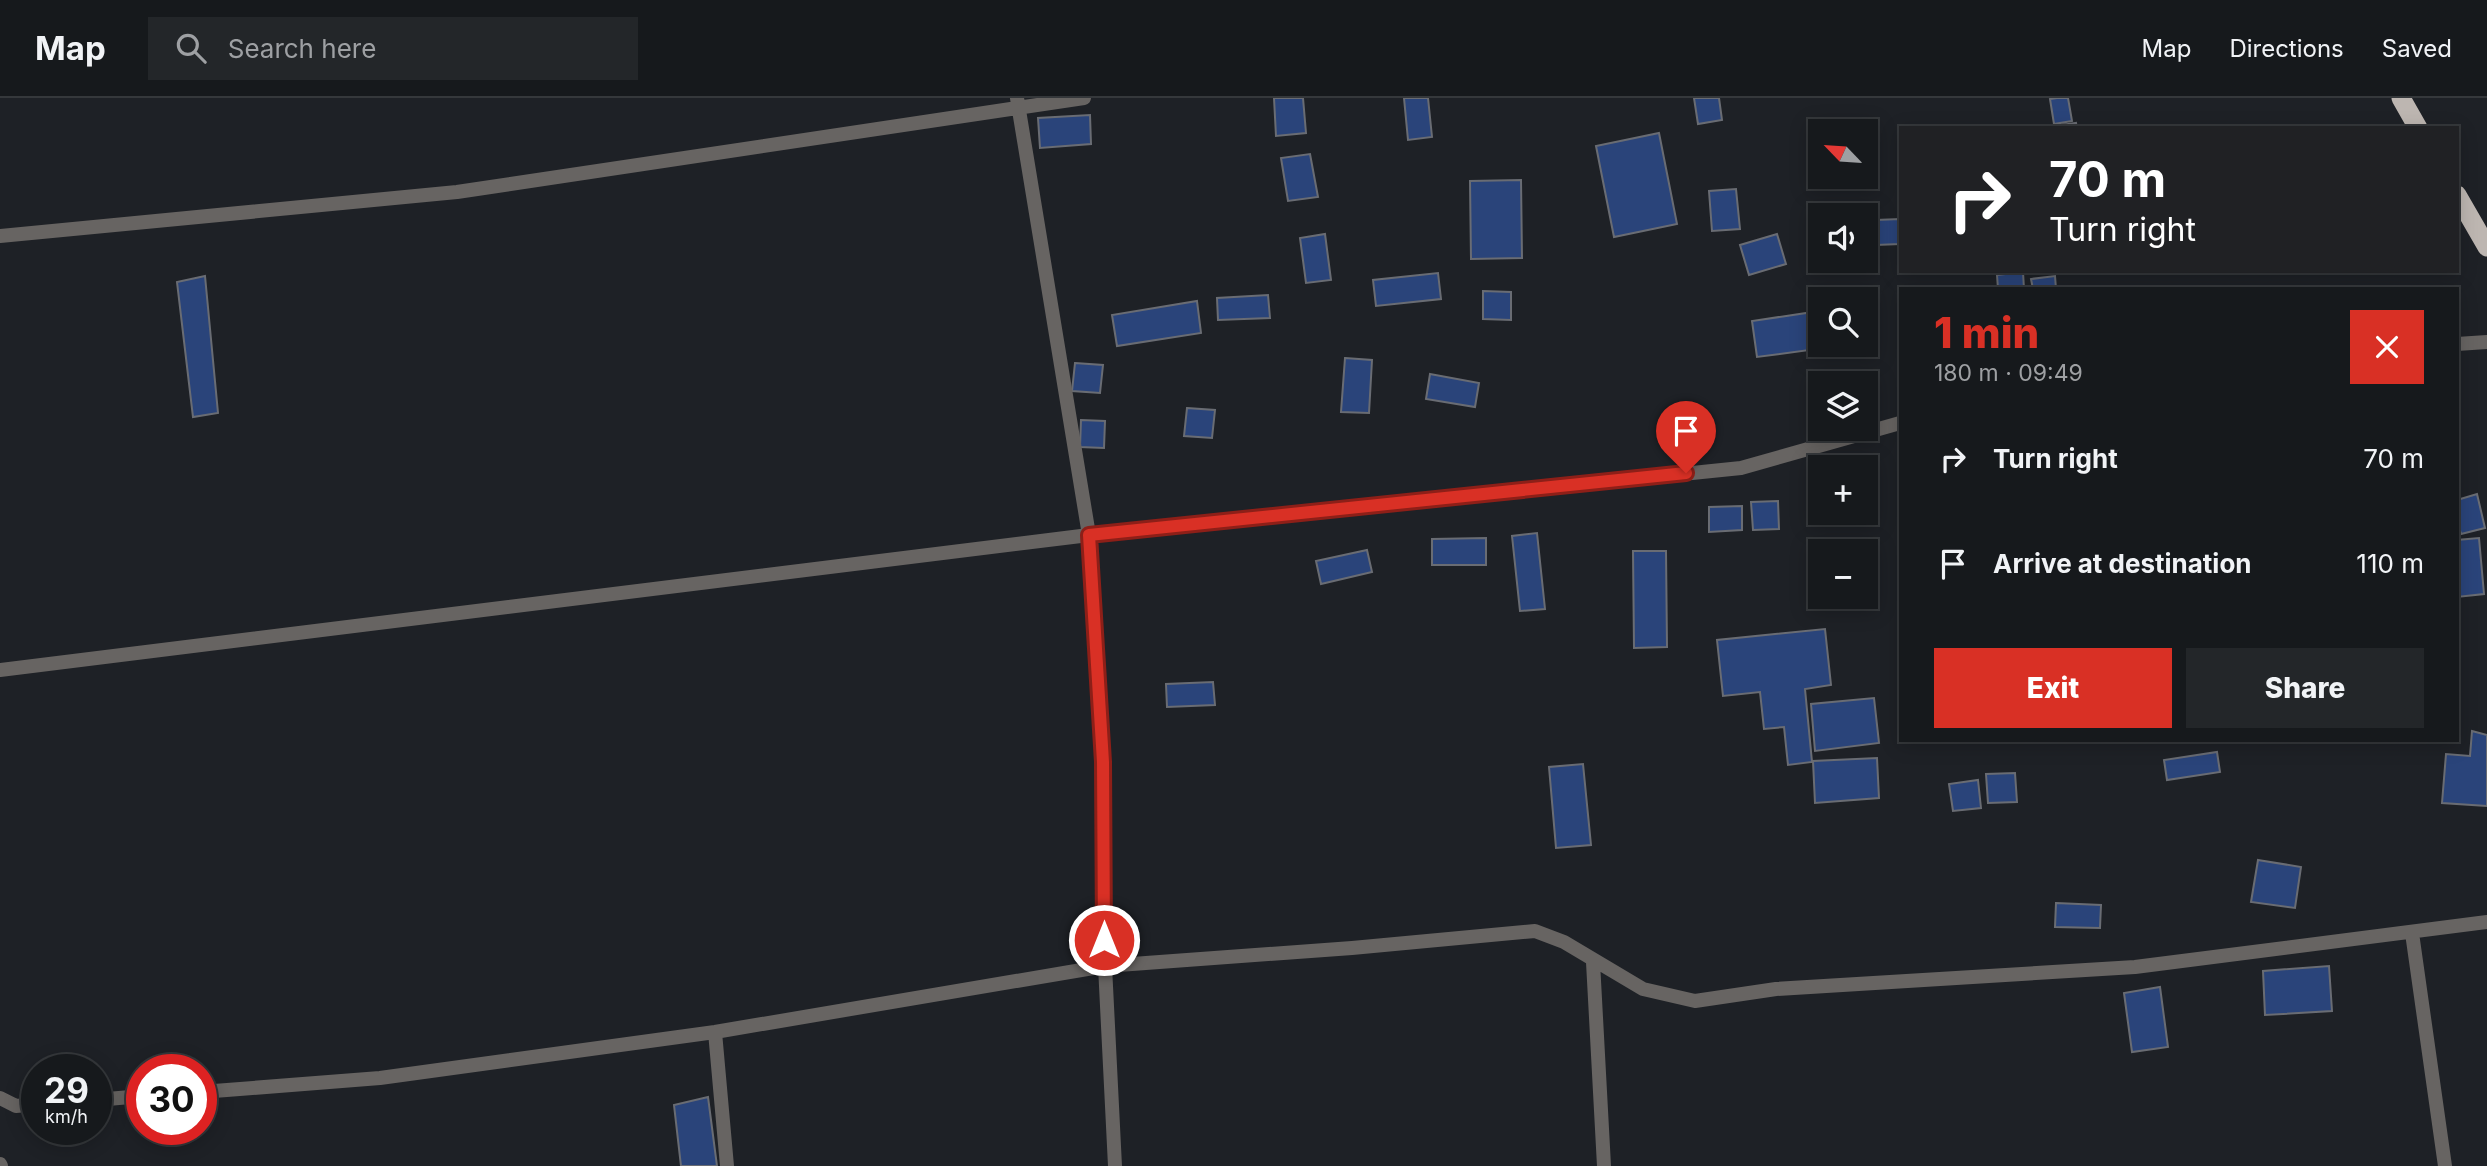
<!DOCTYPE html>
<html lang="en">
<head>
<meta charset="utf-8">
<style>
	body { margin:0; font-family:Inter,sans-serif; background:#232629; color:#f1f3f6; height:100vh; display:flex; flex-direction:column; font-size:26px; white-space:nowrap }
	* { box-sizing:border-box; margin:0 }
	p { font-size:23px; color:#9ea0a3 }
	.icon { flex:none; width:38px; height:38px; fill:none; stroke:currentColor; stroke-width:2; stroke-linecap:round; stroke-linejoin:round }
	.map { position:relative; flex:1; overflow:hidden }
	.panel { position:absolute; left:1899px; top:189px; width:560px; height:455px; display:flex; flex-direction:column; background:#16191c; border-radius:0px; box-shadow:0 4px 18px #0003,0 0 0 2px #35383b }
	.panel>* { flex:none }
	.hud { position:absolute; left:1899px; top:28px; width:560px; height:147px; border-radius:0px; box-shadow:0 4px 18px #0003,0 0 0 2px #35383b; background:#202124; color:#fff; overflow:hidden }
	.needle { width:46px; rotate:295deg }
	.controls { position:absolute; left:1808px; top:21px; display:grid; gap:14px }
	.controls a { display:grid; place-items:center; width:70px; height:70px; border-radius:0px; background:#16191c; box-shadow:0 4px 18px #0003,0 0 0 2px #35383b; font-size:35px }
	.speed { position:absolute; left:21px; top:956px; display:flex; gap:14px; font-size:35px; font-weight:700; text-align:center }
	.speed>* { display:grid; place-content:center; width:91px; height:91px; border-radius:50%; background:#16191c; box-shadow:0 4px 18px #0003,0 0 0 2px #35383b; line-height:1 }
	.speed small { font-size:18px; font-weight:400 }
	.speed .limit { border:10px solid #d22; background:#fff; color:#111 }
	.pin { position:absolute; display:grid; place-items:center; width:60px; height:60px; color:#fff; margin:-72px -30px; border-radius:50% 50% 50% 0; rotate:-45deg; box-shadow:0 0 7px #0007 }
	.pin .icon { rotate:45deg }
	.me { position:absolute; width:77px; margin:-38px; rotate:0deg; stroke-linejoin:round; filter:drop-shadow(0 0 5px #0008) }
	.turn { display:flex; align-items:center; gap:24px; height:147px; padding:0 35px; font-size:32px }
	.turn .icon { width:91px; height:91px; stroke-width:2.5 }
	.turn b { display:block; font-size:49px; line-height:60px }
	.round { display:grid; place-items:center; flex:none; width:74px; height:74px; border-radius:0px; background:#232629 }
	.head { display:flex; align-items:center; justify-content:space-between; height:119px; padding:0 35px }
	h1 { font-size:42px; font-weight:800; line-height:52px; color:#d93025 }
	.cta { display:flex; gap:14px; margin-top:auto; padding:14px 35px }
	.cta a { flex:1; height:80px; border-radius:0px; background:#d93025; color:#fff; font-size:28px; font-weight:800; line-height:80px; text-align:center }
	.cta a+a { background:#232629; color:#f1f3f6 }
	ul { padding:0; list-style:none }
	li { display:flex; align-items:center; gap:21px; height:105px; padding:0 35px }
	li div { flex:1 }
	li b { display:block; font-size:26px }
	li em { font-style:normal }
	header { display:flex; align-items:center; gap:42px; box-sizing:border-box; height:98px; padding:0 35px; background:#16191c; border-bottom:2px solid #35383b }
	header strong { font-size:33px }
	nav { display:flex; gap:38px; margin-inline-start:auto; font-size:24px }
	.search { width:490px; height:63px; background:#232629; display:flex; align-items:center; gap:18px; box-sizing:border-box; padding:0 24px; border-radius:0px; color:#9ea0a3; font-size:26px }
	.map>svg:first-child { display:block }
	.building { fill:#2a447a; stroke:#696c73; stroke-width:2 }
	.lines { fill:none; stroke-linecap:round; stroke-linejoin:round }
	.minor { stroke:#676462; stroke-width:14 }
	.trunk { stroke:#bdb6b1; stroke-width:19 }
	.route-casing { stroke:#8d1f18; stroke-width:18 }
	.route { stroke:#d93025; stroke-width:12 }
</style>
</head>
<body>
<header>
<strong>Map</strong>
<div class="search"><svg class="icon" aria-label="search" viewBox="0 0 24 24"><circle cx="10" cy="10" r="6"/><path d="M15 15l6 6"/></svg>Search here</div>
<nav><a>Map</a><a>Directions</a><a>Saved</a></nav>
</header>
<div class="map">
<svg width="2487" height="1068" viewBox="0 0 2487 1068">
	<rect width="100%" height="100%" fill="#1e2126"/>
	<path class="building" d="M1274 0H1303L1306 35 1276 38Z
		M1404 0H1428L1432 39 1408 42Z
		M1694 0H1719L1722 22 1698 26Z
		M2057 0H2068L2072 23 2054 26 2050 1Z
		M1090 17 1091 46 1040 50 1038 20Z
		M2076 25 2077 30H2042Z
		M1659 35 1677 126 1614 139 1596 48Z
		M1310 56 1318 99 1288 103 1281 60Z
		M1521 82 1522 160 1471 161 1470 83Z
		M1736 91 1740 131 1712 133 1709 93Z
		M1900 121V146L1876 147V122Z
		M1325 136 1331 182 1306 185 1300 140Z
		M1777 136 1786 166 1749 177 1740 147Z
		M2023 174 2024 191H1998L1997 177Z
		M1438 175 1441 201 1376 208 1373 182Z
		M205 178 218 315 193 319 177 184Z
		M2055 178 2056 191H2033L2031 181Z
		M1483 193 1511 194V222L1483 221Z
		M1268 197 1270 220 1218 222 1217 200Z
		M1197 203 1201 235 1117 248 1112 217Z
		M1813 214 1817 251 1757 259 1752 223Z
		M1345 260 1372 262 1369 315 1341 314Z
		M1075 265 1103 267 1100 295 1072 293Z
		M1430 276 1479 285 1475 309 1426 301Z
		M1187 310 1215 312 1212 340 1184 338Z
		M1081 322 1105 323 1104 350 1080 349Z
		M2477 396 2485 430 2461 436 2457 421V402Z
		M1778 403 1779 431 1753 432 1751 404Z
		M1742 408V432L1709 434V409Z
		M1537 435 1545 511 1520 513 1512 438Z
		M1486 440V467H1432V441Z
		M2479 440 2484 496 2457 499V442Z
		M1367 452 1372 474 1321 486 1316 463Z
		M1633 453H1666L1667 549 1634 550Z
		M1825 531 1831 587 1805 591 1812 664 1788 667 1784 629 1764 631 1760 594 1723 598 1717 542Z
		M1213 584 1215 607 1167 609 1166 586Z
		M1874 600 1879 645 1815 653 1811 606Z
		M2472 633 2487 637V708L2442 705 2446 656 2470 658Z
		M2217 654 2220 674 2167 682 2164 662Z
		M1877 660 1879 700 1815 705 1813 663Z
		M1583 666 1591 747 1556 750 1549 669Z
		M2015 675 2017 704 1988 705 1986 676Z
		M1978 682 1981 710 1953 713 1949 686Z
		M2258 762 2301 769 2295 810 2251 804Z
		M2056 805 2101 807 2100 830 2055 829Z
		M2329 868 2332 913 2265 917 2263 873Z
		M2160 889 2168 949 2132 954 2124 895Z
		M708 999 717 1068H681L674 1007Z"/>
	<g class="lines">
		<path class="minor" d="M1017 0 1089 437 1103 664 1105 868 1115 1068
			M0 138 457 94 1084 0
			M2457 246 2487 244
			M0 572 1089 437 1741 370 1900 325
			M2412 835 2445 1068
			M1593 864 1604 1068
			M715 934 727 1068
			M201 994 380 980 715 934 1105 868 1352 850 1535 833 1564 844 1643 891 1695 903 1776 891 2135 869 2487 824
			M0 1000 16 1008 37 1006
			M96 1002 142 998
			M0 1066 1 1068"/>
		<path class="trunk" d="M2401 0 2418 30
			M2457 97 2487 149"/>
	</g>
	<g class="lines">
		<defs>
			<path id="route" d="M1104 842 1103 664 1089 437 1686 375"/>
		</defs>
		<use href="#route" class="route-casing"/>
		<use href="#route" class="route"/>
	</g>
</svg>
<div class="controls">
<a><svg class="needle" viewBox="-14 -14 28 28"><path d="M0-13l5 13h-10z" fill="#e53935"/><path d="M0 13l5-13h-10z" fill="#9ea0a3"/></svg></a>
<a><svg class="icon" aria-label="sound" viewBox="0 0 24 24"><path d="M4 9h4l5-4v14l-5-4H4zM17 9q2 3 0 6"/></svg></a>
<a><svg class="icon" aria-label="search" viewBox="0 0 24 24"><circle cx="10" cy="10" r="6"/><path d="M15 15l6 6"/></svg></a>
<a><svg class="icon" aria-label="layers" viewBox="0 0 24 24"><path d="M12 4l9 5-9 5-9-5zM3 14l9 5 9-5"/></svg></a>
<a>+</a>
<a>−</a>
</div>
<div class="speed"><div>29<small>km/h</small></div><div class="limit">30</div></div>
<div class="pin" style="left:1686px;top:375px;background:#d93025"><svg class="icon" aria-label="arrive" viewBox="0 0 24 24"><path d="M6 21V4h12l-3 4 3 4H6"/></svg></div>
<svg class="me" style="left:1104px;top:842px" viewBox="-20 -20 40 40"><circle r="17" fill="#d93025" stroke="#fff" stroke-width="3"/><path d="M0-11L8 9 0 5-8 9z" fill="#fff"/></svg>
<div class="hud">
<div class="turn"><svg class="icon" aria-label="right" viewBox="0 0 24 24"><path d="M7 20v-9h11M14 6l5 5-5 5"/></svg><div><b>70 m</b>Turn right</div></div>
</div>
<section class="panel">
<div class="head"><div><h1>1 min</h1><p>180 m · 09:49</p></div><a class="round" style="background:#d93025;color:#fff"><svg class="icon" aria-label="close" viewBox="0 0 24 24"><path d="M6 6l12 12M18 6L6 18"/></svg></a></div>
<ul>
<li><svg class="icon" aria-label="right" viewBox="0 0 24 24"><path d="M7 20v-9h11M14 6l5 5-5 5"/></svg><div><b>Turn right</b></div><em>70 m</em></li>
<li><svg class="icon" aria-label="arrive" viewBox="0 0 24 24"><path d="M6 21V4h12l-3 4 3 4H6"/></svg><div><b>Arrive at destination</b></div><em>110 m</em></li>
</ul>
<div class="cta"><a>Exit</a><a>Share</a></div>
</section>
</div>
</body>
</html>
